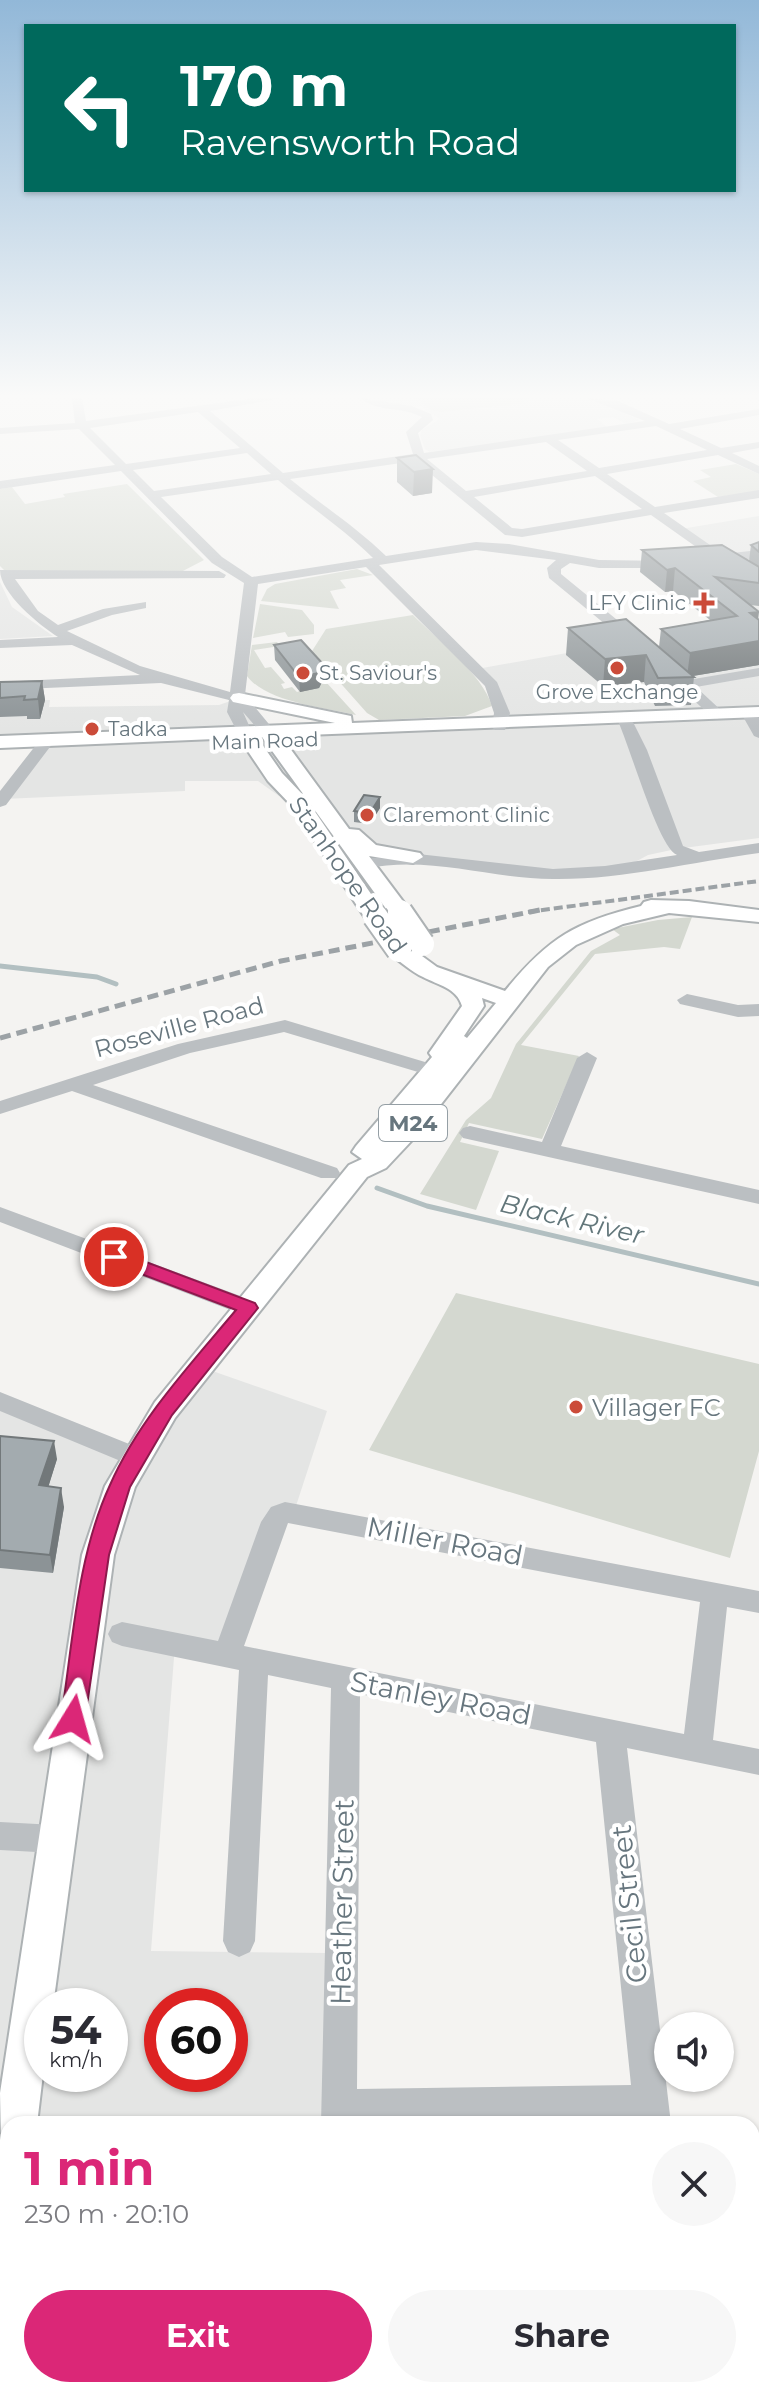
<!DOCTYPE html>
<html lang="en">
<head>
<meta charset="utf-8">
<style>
	body { margin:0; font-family:Montserrat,sans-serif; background:#f7f7f7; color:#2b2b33; height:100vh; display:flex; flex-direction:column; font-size:30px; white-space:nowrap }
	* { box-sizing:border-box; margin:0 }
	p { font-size:26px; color:#7c7c81 }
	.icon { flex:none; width:44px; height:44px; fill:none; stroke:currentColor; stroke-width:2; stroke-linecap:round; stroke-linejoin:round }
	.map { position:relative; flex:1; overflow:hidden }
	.details { position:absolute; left:0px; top:2116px; width:760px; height:282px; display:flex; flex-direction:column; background:#fff; border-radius:24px 24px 0 0; box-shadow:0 2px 6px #0004 }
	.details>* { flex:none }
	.banner { position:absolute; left:24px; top:24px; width:712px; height:168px; border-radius:0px; box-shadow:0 2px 6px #0004; background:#00695c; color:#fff; overflow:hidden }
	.controls { position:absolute; left:654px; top:2012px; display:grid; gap:16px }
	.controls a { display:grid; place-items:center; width:80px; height:80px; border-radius:50%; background:#fff; box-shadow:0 2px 6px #0004; font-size:40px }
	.speed { position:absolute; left:24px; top:1988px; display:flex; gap:16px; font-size:40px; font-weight:700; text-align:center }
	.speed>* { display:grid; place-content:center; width:104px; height:104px; border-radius:50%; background:#fff; box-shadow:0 2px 6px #0004; line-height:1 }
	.speed small { font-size:20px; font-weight:400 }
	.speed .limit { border:12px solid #d22; background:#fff; color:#111 }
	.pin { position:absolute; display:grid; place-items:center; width:68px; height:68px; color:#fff; margin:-34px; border:4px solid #fff; border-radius:50%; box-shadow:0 2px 8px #0007 }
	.me { position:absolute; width:88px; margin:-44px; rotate:8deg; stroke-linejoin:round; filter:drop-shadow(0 0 6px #0008) }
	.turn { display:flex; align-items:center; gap:28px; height:168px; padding:0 24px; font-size:36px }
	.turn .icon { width:104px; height:104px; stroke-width:2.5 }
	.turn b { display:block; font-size:56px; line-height:68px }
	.round { display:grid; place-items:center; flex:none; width:84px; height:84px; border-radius:42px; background:#f7f7f7 }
	.head { display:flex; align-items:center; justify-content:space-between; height:136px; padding:0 24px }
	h1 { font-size:48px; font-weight:700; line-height:60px; color:#db2777 }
	.action { display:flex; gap:16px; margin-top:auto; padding:16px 24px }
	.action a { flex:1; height:92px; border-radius:48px; background:#db2777; color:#fff; font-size:32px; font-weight:700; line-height:92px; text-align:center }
	.action a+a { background:#f7f7f7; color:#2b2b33 }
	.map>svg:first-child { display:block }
	.built { fill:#e4e5e4; fill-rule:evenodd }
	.green { fill:#d4d8d0 }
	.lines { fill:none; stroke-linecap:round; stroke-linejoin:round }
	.stream { stroke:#b2bfc1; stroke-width:5 }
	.major-casing { stroke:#adb2b4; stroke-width:4 }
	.minor { fill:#bbbfc2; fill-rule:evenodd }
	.major { fill:#fff; fill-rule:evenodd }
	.rail-far1 { stroke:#9ca2a6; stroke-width:4; stroke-dasharray:9 4; stroke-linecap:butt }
	.rail { stroke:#9ca2a6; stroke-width:5; stroke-dasharray:11 6; stroke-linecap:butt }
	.major-bridge-casing { stroke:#adb2b4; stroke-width:28; stroke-linecap:butt }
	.major-bridge { stroke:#fff; stroke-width:24 }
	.wall { fill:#8c9396 }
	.shaded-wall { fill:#72787a }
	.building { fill:#a3abaf; stroke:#72787a; stroke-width:2 }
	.route { fill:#db2777; stroke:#8e194d; stroke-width:2 }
	.poi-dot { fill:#cb4b39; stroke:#fff; stroke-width:3 }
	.labels { text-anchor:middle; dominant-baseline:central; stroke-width:8; stroke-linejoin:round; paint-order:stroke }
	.far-poi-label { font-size:20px; fill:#67767e; stroke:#fff; text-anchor:start }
	.far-street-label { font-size:20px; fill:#67767e; stroke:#fff }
	.shield { fill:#fff; stroke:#959fa5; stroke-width:2 }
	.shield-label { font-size:22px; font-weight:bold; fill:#67767e }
	.street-label { font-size:24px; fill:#67767e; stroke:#fff }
	.poi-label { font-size:24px; fill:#67767e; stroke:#fff; text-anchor:start }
	.water-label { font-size:26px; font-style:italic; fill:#63777b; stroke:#fff }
	.near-street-label { font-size:28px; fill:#67767e; stroke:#fff }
</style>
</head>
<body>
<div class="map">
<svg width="759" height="2397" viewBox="0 0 759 2397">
	<rect width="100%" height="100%" fill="#f4f3f1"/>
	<path class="built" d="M373 398H570L599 402 640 420 626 424 613 417 597 419 607 427 430 452 425 449 420 435 422 430 440 419 421 406 381 404Z
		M759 516V838L676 849 648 855 626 867 574 874 436 862 365 864 304 781 279 796 258 781H185V791L3 799 48 740 0 742V701L50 700 49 707 219 705 239 698 268 732 501 720 477 669 634 641 649 654 733 639 710 559 681 529Z
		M0 582 12 607 53 636 0 639Z
		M201 1367 327 1411 294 1512H285L227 1655 175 1645 151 1951 326 1953 322 2124H8V2390H169V2397H0V1401L135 1457ZM42 2006H110V2074H42ZM162 2006H230V2074H162Z"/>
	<path class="green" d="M416 398H530L522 400 527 403 441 412 431 410Z
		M736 464 759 474V491L718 497 693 481 711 477 700 470Z
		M127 484 204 560 181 572H24L4 570 0 566V489L12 487 25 504 65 497 63 494Z
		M357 569 373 575 340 580 346 588 330 591 339 609 261 601 267 589 275 584Z
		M260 604 302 610 314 625V634L288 637 285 632 253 638Z
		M413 615C437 639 483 675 492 706L465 716 379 720 367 713 312 651 326 629Z
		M277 642 280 646 254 650 265 668 271 667 285 683 281 684 284 689 292 687 297 692 326 682 356 715C325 708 266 702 247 676L252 645Z
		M692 917 680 949 664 947 595 954 521 1045 579 1056 542 1139 469 1123 460 1142 499 1151 476 1210 420 1194 466 1120 491 1098 516 1044 591 951 620 935 612 929 658 920Z
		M456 1293 759 1364V1451L730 1558 369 1450Z"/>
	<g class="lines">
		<path class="stream" d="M0 966 97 977 116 984
			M377 1188 427 1206 759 1284"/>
		<defs>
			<path id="major" d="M239 693 351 716 352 723 759 707V717L281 736 349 829 359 830 376 845 420 853 423 857 413 863 369 856 411 912 400 918 392 917 262 737H257L282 773 305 797 386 916 375 922 367 921 291 805 268 781 239 738 0 748V736L335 723 233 702 230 698 233 694Z
				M651 900 689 901 759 910V922L669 913 623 924 576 945 548 967 417 1135 386 1168 367 1177 175 1418 135 1487 114 1555 53 2006H42L43 2074 37 2124H8V2141L1 2139 0 2093 82 1555 105 1486 155 1402 349 1165 362 1159 352 1152 356 1146 432 1057 429 1053 462 1006C457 988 438 985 423 977 412 972 401 962 391 955L388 950 391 945H407L437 967 505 991C548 938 575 922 641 906L644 902ZM482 998 496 1003 467 1038 464 1036 484 1006Z
				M8 2162V2258L0 2262V2165Z"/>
		</defs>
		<use href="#major" class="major-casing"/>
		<path class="minor" d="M72 398H82L86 421 255 398H282L210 411 283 473 413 454 406 432 422 417C402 406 378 413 361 398L412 406 431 414 433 420 418 433 424 453 645 421 586 398 618 401 669 424 759 409V415L680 429 721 448 759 442V448L732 453 759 466V474L718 455 607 474 655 507 759 490V498L664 513 723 554 759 550V558L733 561 759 579V589L718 562H709V556L651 515 522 537 505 535 415 461 290 479C322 505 356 527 386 556L476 542 509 544 599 560 673 561 675 564 668 568H599L570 563 561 569V574L638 637V643H628L549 578 547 568 556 560 476 550 379 565 497 682 510 713 505 730H495L492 727 494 713 485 686 366 567 258 584 245 695 273 729V735H263L243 712 252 732 244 737 239 735 227 712 229 700 161 683 0 690V682L140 675 72 645 0 648V640L58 637C39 625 0 593 0 570L219 571 226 575 224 578 15 579 38 611 58 625 103 609 146 602V608L112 615 67 631 140 666 230 692 244 583 212 563 121 471 0 489V481L115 465 79 429 0 434V428L75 423ZM198 412 240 448 126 464 90 428ZM656 426 707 450 599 468 558 440ZM546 442 587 471 466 491 427 459ZM247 453 271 474 154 491 133 470ZM595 476 642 509 522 529 512 528 474 497ZM278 480C310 507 344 529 373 558L252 577 222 557 161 497Z
			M759 668V676L696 687 725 714 717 719 712 717 664 673 666 670H676L688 680Z
			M749 708 754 710 759 718V738L754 736 741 713Z
			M624 712 629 714 647 750 683 846 699 852 759 843V853C691 862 622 880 553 879 489 879 429 855 365 869L356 864 359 860 409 853 553 869 605 866 677 855C658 848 629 742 616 717Z
			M48 734 56 739 6 805 0 807V791L43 736Z
			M687 994 738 1005 759 1004V1016L738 1017 680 1004 677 1000Z
			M285 1020 425 1062 428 1066 418 1072 284 1032 190 1053 93 1085 337 1168 340 1173 337 1178H321L72 1091 0 1114V1101L178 1044Z
			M587 1052 597 1058 561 1146 759 1190V1204L463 1138 459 1133 463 1128 470 1126 542 1142 577 1058Z
			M0 1207 257 1302 261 1308 257 1314 249 1316 241 1314 0 1222Z
			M0 1392 144 1450 148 1457 144 1464 135 1467 0 1411Z
			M285 1502 759 1591V1613L727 1607 713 1740 759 1749V1775L627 1748 671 2124H635V2120L321 2124 331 1688 268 1675 255 1941 250 1952 239 1957 228 1952 223 1941 239 1670 122 1646 112 1642 108 1634 112 1626 122 1622 218 1641 261 1522 271 1507ZM288 1523 700 1602 684 1734 244 1646ZM360 1694 596 1742 631 2085 357 2089Z
			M0 1822 55 1825 66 1829 71 1839 66 1849 55 1853 0 1850Z
			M319 2390H357V2397H319Z
			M664 2390H702L703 2397H665Z"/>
		<use href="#major" class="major"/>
		<path class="rail-far1" d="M528 912 759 881"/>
		<path class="rail" d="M0 1038 281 961 540 910"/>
		<defs>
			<path id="major-bridge" d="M400 912 422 944
				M375 916 399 950"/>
		</defs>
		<use href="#major-bridge" class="major-bridge-casing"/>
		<use href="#major-bridge" class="major-bridge"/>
	</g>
	<path class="wall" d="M416 455 432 493 413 496 397 482V458Z
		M759 542V606L750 605 759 620V665L692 676 694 677 691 705 655 706 644 682 603 686 566 655 568 628 659 647 661 629 710 620 673 591 665 592 640 572 642 550 749 561 751 545Z
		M274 645 323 664 324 678 319 688 300 692 275 660Z
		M42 681 45 700 40 719H27V716L0 717V682Z
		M380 808 370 824 354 822V811Z
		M0 1436 57 1459 48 1487 64 1507 53 1573 0 1568Z"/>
	<path class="shaded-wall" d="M433 469 432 493 413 496 414 472Z
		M675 568 673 591 665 592 667 570Z
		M759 612 756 635 750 613Z
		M759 641V665L687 677 690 653Z
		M646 655 644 682 603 686 605 659Z
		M323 664 324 678 319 688 300 692 299 677Z
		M42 681 45 700 40 719 38 699Z
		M380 797V808L370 824V813Z
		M54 1441 57 1459 43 1504 39 1485Z
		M61 1488 64 1507 53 1573 50 1555Z"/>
	<path class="building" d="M416 455 433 469 414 472 397 458Z
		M759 542V552L751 545Z
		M722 545 759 567V583L715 577 759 612 750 613 759 620V641L690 653 661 629 737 616 675 568 667 570 642 550Z
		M626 619 694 677 658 678 646 655 605 659 568 628Z
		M301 640 323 664 319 673 299 677 274 645Z
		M42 681 38 699 24 700 25 696 0 698V682Z
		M364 795 380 797 370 813 354 811Z
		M0 1436 54 1441 39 1485 61 1488 50 1555 0 1550Z"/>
	<linearGradient id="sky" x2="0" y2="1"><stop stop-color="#92b8d8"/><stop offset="0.54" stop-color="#fafaf9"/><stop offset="1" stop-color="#fafaf9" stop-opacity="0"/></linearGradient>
	<rect width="759" height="733" fill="url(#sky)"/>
	<path class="route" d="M114 1250 255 1303 258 1308 172 1415 130 1487 109 1555 85 1719 81 1727 73 1730 64 1727 61 1719C73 1642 77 1556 110 1485 139 1419 190 1365 236 1310L107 1261 104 1257 107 1252Z"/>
	<g class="poi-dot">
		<path d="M700 591h8v8h8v8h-8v8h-8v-8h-8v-8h8z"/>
		<circle cx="617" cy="668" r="8"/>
		<circle cx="303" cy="673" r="8"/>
		<circle cx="92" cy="729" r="8"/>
		<circle cx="367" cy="815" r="8"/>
		<circle cx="576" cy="1407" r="8"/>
	</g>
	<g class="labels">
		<g class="far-poi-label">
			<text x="686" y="603" text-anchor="end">LFY Clinic</text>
			<text x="319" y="673">St. Saviour's</text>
			<text x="617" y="692" text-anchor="middle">Grove Exchange</text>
			<text x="108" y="729">Tadka</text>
			<text x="383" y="815">Claremont Clinic</text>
		</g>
		<g class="far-street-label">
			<text transform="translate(265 741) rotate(-2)">Main Road</text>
		</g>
		<rect class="shield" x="379" y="1105" width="68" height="36" rx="6"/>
		<g class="shield-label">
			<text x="413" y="1123">M24</text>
		</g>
		<g class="street-label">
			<text transform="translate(348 875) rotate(55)">Stanhope Road</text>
			<text transform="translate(179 1027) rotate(-15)">Roseville Road</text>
		</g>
		<g class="poi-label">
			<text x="592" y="1407">Villager FC</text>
		</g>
		<g class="water-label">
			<text transform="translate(572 1219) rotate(13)">Black River</text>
		</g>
		<g class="near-street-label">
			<text transform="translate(445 1541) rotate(11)">Miller Road</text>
			<text transform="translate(441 1698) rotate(11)">Stanley Road</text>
			<text transform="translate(342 1902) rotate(-89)">Heather Street</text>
			<text transform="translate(629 1904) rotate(-96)">Cecil Street</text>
		</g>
	</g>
</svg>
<div class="controls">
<a><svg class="icon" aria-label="sound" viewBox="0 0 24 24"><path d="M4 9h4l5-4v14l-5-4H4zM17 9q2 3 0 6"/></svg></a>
</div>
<div class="speed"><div>54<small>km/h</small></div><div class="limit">60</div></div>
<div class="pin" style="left:114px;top:1257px;background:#d93025"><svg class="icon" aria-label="arrive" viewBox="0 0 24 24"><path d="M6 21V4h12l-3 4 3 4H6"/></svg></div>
<svg class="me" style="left:73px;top:1719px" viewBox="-20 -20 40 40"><path d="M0-17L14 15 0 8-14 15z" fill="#db2777" stroke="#fff" stroke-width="4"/></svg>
<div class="banner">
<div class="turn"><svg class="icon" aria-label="left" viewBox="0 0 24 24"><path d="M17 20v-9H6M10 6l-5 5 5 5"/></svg><div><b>170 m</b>Ravensworth Road</div></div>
</div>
<section class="details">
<div class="head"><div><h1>1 min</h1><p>230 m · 20:10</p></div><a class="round"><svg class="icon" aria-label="close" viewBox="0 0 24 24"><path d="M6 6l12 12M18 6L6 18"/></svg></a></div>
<div class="action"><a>Exit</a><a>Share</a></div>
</section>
</div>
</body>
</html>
